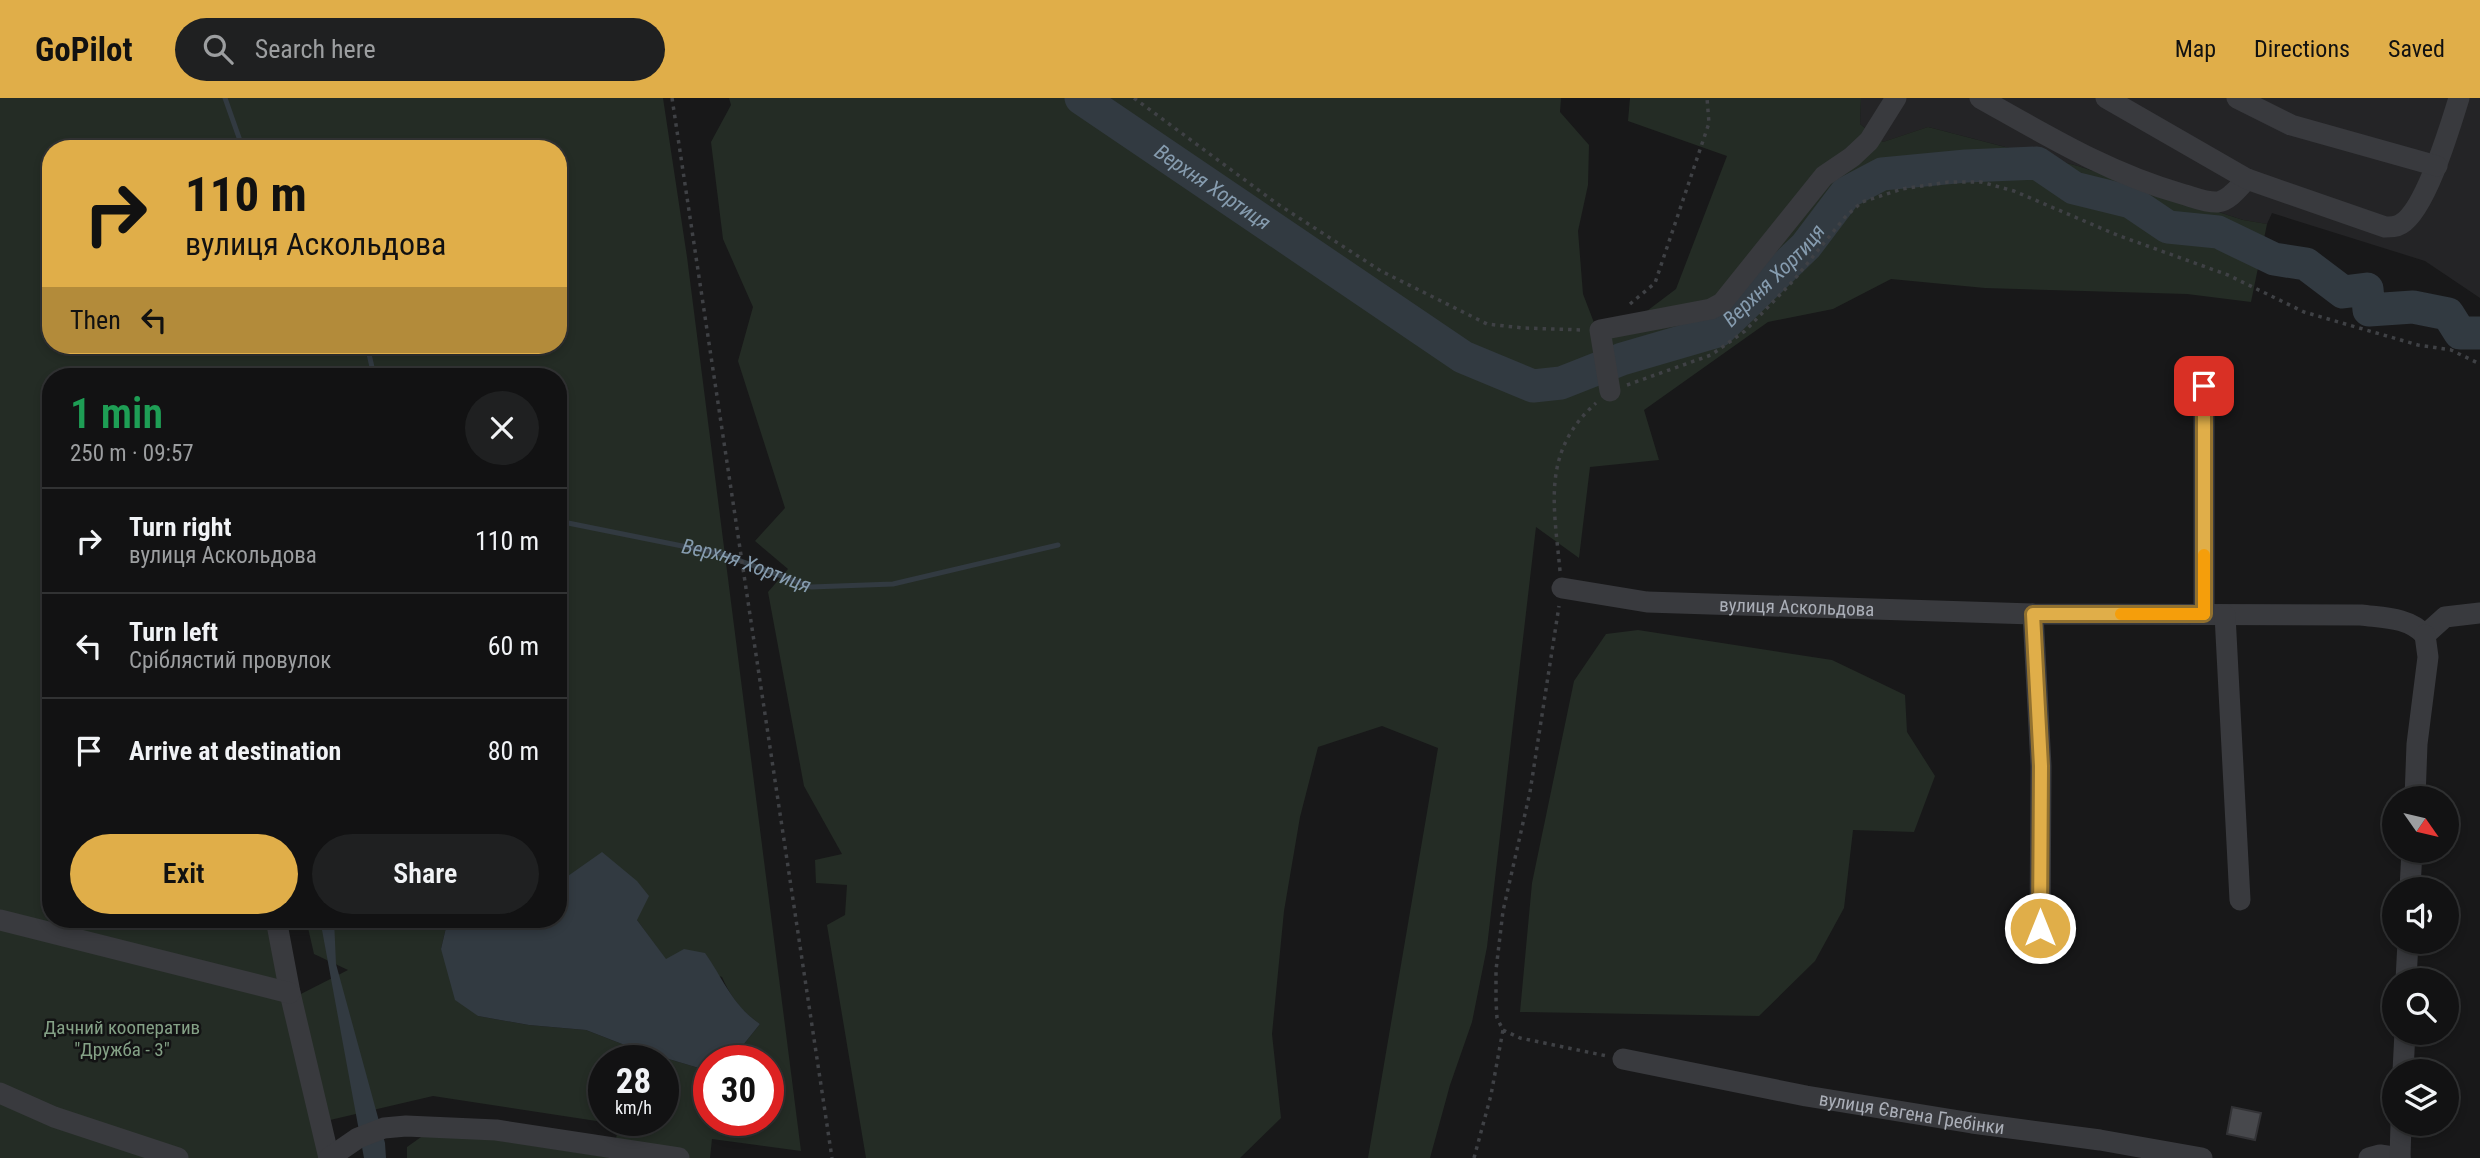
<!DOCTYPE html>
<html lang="en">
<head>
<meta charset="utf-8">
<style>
	body { margin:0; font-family:"Roboto Condensed",sans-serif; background:#1f2021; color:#f1f3f6; height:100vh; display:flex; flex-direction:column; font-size:26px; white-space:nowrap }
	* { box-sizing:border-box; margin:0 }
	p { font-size:23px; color:#9c9ea0 }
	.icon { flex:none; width:38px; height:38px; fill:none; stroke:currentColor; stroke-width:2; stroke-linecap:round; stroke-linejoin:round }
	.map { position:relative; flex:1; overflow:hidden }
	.sheet { position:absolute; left:42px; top:270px; width:525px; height:560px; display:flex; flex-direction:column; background:#121213; border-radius:28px; box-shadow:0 4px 10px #0003,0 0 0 2px #313233 }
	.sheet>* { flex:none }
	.hud { position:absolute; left:42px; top:42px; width:525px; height:214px; border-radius:28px; box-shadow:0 4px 10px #0003,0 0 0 2px #313233; background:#e0ae49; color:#111; overflow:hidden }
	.needle { width:46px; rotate:124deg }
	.buttons { position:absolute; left:2382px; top:688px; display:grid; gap:14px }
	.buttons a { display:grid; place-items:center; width:77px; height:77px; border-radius:50%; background:#121213; box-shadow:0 4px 10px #0003,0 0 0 2px #313233; font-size:35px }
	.speed { position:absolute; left:588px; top:947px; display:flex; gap:14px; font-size:35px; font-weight:700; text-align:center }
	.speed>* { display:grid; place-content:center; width:91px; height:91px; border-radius:50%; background:#121213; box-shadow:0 4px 10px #0003,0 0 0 2px #313233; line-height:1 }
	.speed small { font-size:18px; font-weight:400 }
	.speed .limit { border:10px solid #d22; background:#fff; color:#111 }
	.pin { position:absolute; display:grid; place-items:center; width:60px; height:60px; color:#fff; margin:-30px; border-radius:14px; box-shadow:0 4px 10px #0006 }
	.me { position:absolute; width:77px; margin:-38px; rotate:0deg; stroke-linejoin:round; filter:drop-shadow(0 0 5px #0008) }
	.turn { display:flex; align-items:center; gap:24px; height:147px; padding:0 28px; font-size:32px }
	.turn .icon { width:91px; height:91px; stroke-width:2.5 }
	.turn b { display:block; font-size:49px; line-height:60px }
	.then { display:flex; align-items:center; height:66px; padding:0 28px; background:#0003; gap:14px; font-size:26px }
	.round { display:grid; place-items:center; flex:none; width:74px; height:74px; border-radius:37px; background:#1f2021 }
	.summary { display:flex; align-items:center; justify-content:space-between; height:119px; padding:0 28px }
	h1 { font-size:42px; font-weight:600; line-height:52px; color:#1e9e55 }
	.action { display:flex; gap:14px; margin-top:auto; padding:14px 28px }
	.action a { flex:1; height:80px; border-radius:42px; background:#e0ae49; color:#111; font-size:28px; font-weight:600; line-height:80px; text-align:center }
	.action a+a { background:#1f2021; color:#f1f3f6 }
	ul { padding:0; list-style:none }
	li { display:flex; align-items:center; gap:21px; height:105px; padding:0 28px; border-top:2px solid #313233 }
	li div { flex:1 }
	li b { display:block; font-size:26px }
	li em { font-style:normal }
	header { display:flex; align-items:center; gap:42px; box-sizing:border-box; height:98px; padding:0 35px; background:#e0ae49; color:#111 }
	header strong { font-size:33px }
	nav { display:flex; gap:38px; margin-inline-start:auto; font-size:24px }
	.search { width:490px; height:63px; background:#1f2021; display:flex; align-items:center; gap:18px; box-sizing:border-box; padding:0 24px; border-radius:38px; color:#9c9ea0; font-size:26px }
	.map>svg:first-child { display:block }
	.built { fill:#242426 }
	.green { fill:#242c25; fill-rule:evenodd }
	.water { fill:#323a41 }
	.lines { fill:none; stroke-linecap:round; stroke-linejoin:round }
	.stream { stroke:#323a41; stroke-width:5 }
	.river { stroke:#323a41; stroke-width:33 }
	.building { fill:#47484c; stroke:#323235; stroke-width:2 }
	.path { stroke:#3f4145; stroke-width:3.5; stroke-dasharray:3.5 5; stroke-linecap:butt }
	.minor { stroke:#393a3e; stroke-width:21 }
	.route-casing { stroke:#92712f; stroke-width:18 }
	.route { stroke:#e0ae49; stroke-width:12 }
	.slow { stroke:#f59e0b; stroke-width:12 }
	.labels { text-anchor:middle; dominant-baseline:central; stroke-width:5; stroke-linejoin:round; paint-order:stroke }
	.street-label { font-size:19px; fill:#abafb8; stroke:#131314 }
	.park-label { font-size:19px; fill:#84a186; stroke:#131314 }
	.water-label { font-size:21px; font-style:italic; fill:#869caf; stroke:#131314 }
</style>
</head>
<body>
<header>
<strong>GoPilot</strong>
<div class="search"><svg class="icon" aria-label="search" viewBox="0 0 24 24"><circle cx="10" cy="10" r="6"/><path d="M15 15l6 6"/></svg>Search here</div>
<nav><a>Map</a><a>Directions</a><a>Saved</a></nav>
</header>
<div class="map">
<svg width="2480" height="1060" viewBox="0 0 2480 1060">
	<rect width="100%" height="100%" fill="#181819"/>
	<path class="built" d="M1861 0H2480V200L2425 163 2272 115 2267 126 2243 122 2078 68 1928 29 1883 44 1860 26Z"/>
	<path class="green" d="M0 0H663L687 159 801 1053 712 1041 710 1060H407V1049L431 1032 613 1060 619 1022H663V962H604L603 1024 433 998 330 1022 334 1060H0ZM51 51H558V247H51ZM51 278H558V784L637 822 666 862 722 879C731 899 741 913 760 926L731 962H768V1022H709V973L635 951 586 932 529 927 478 918 441 851 448 821H306L314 856 348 872 293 900 274 821H51Z
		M729 0H1561L1560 14 1589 47 1588 87 1578 133 1583 196 1598 235 1635 222 1676 191 1727 58 1628 23 1630 0H1861L1860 26 1883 44 1928 29 2078 68 2243 122 2267 126 2251 204 2187 196 1985 190 1891 181 1833 211 1768 224 1644 312 1659 362 1590 369 1579 460 1536 429 1487 849 1472 924 1450 987 1430 1060H1368L1438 650 1382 628 1318 649 1300 719 1284 813 1272 936 1281 1020 1240 1060H866L827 827 845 817 847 787 816 785 815 762 842 756 804 688 768 494 788 471 755 443 785 410 738 263 753 209 723 141 711 44 731 7Z
		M1638 532 1832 562 1905 597 1907 634 1935 678 1914 734 1853 732 1844 810 1815 863 1759 918 1520 914 1532 785 1574 583 1606 536Z"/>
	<path class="water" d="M602 754 637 783 649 798 637 822 666 861 684 851 705 855C724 882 732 907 760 926L731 962H709V973L635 951 586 932 529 927 478 918 455 902 441 851 448 821H558V785Z
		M320 821H334L336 866 385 1045 386 1060H364Z"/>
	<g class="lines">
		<g class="stream">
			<path d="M225 0 243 51"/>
			<path d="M367 247 374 278"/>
			<path id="s1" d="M558 423 722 456 811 489 893 486 1058 447"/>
		</g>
		<path class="river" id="s2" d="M1081 0 1463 259 1533 288 1561 285 1622 261 1718 233 1806 148 1846 95 1882 76 1966 68 2037 65 2074 90 2131 104 2168 129 2218 134 2274 161 2306 166 2343 194 2367 191 2369 212 2413 209 2448 216 2460 235H2480"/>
	</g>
	<path class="building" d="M2232 1009 2261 1015 2255 1042 2227 1036Z"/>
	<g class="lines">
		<path class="path" d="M672 0 832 1060
			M1134 0 1276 105 1381 173 1487 226 1523 230 1583 232
			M1630 206 1655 185 1709 25 1707 0
			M1627 287 1711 257 1745 233 1793 183 1846 118 1862 104 1902 91 1948 84H1981L2014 93 2117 137 2228 177 2304 214 2418 247 2451 252 2480 266
			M1560 473C1554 407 1541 354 1596 305
			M1503 932 1520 940 1607 958
			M1474 1060 1491 997 1503 932 1497 920 1496 903V872L1503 813 1530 694 1559 508"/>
		<g class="minor">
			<path d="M1980 0C2046 37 2108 75 2182 96 2193 99 2207 105 2218 104 2230 102 2239 89 2247 81"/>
			<path d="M2106 0 2247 81 2385 129C2391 129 2396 129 2401 126 2426 111 2450 29 2459 0"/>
			<path d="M2237 0 2291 27 2437 68"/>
			<path d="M2204 288V516"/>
			<path d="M1610 293 1600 232 1711 211 1722 205 1824 78 1852 59 1869 43 1896 0"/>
			<path id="s3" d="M1562 490 1647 504 2033 516 2361 517C2384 520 2408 519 2425 537L2445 519 2480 515"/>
			<path d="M2033 516 2041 668 2040 830"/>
			<path d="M2225 517 2240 802"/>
			<path d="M2415 700 2417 646 2428 559 2425 537"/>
			<path d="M2410 791 2412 752"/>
			<path d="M276 821 290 895 329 1060"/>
			<path d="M0 822 290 895"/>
			<path d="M2406 882 2408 844"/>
			<path id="s4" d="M1623 961 1806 998 1972 1025 2100 1042 2202 1060"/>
			<path d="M2403 973 2405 934"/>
			<path d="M0 995 54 1019 178 1060"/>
			<path d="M329 1060 358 1040 384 1030 406 1028 496 1032 679 1060"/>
			<path d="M2369 1060 2380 1057 2400 1060"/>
			<path d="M2400 1060 2401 1026"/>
		</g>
	</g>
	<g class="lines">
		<defs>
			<path id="route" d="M2040 830 2041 668 2033 516H2204V288"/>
		</defs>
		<use href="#route" class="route-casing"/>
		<use href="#route" class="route"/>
		<path class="slow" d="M2121 516H2204V457"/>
	</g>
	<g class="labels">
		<g class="street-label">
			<text stroke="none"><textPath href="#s3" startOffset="236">вулиця Аскольдова</textPath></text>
			<text stroke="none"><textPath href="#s4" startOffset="294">вулиця Євгена Гребінки</textPath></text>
		</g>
		<g class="park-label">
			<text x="122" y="929">Дачний кооператив<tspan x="122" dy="22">"Дружба - 3"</tspan></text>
		</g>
		<g class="water-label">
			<text stroke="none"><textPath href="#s2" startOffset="159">Верхня Хортиця</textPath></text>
			<text stroke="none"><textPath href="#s2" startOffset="810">Верхня Хортиця</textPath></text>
			<text stroke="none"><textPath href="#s1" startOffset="194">Верхня Хортиця</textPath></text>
		</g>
	</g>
</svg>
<div class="buttons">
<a><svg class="needle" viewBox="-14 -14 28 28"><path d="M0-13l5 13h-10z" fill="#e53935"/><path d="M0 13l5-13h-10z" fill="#9c9ea0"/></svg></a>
<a><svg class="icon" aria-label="sound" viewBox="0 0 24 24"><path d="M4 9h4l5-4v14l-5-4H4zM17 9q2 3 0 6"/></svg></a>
<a><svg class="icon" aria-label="search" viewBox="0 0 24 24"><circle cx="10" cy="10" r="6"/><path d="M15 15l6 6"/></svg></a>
<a><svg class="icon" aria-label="layers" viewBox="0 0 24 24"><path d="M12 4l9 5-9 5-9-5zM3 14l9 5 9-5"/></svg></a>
</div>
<div class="speed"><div>28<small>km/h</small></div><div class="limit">30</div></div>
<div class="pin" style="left:2204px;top:288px;background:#d93025"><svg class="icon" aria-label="arrive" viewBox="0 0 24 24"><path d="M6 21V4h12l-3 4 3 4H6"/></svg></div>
<svg class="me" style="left:2040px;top:830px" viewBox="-20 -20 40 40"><circle r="17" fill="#e0ae49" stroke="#fff" stroke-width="3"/><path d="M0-11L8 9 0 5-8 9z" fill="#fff"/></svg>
<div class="hud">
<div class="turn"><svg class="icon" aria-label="right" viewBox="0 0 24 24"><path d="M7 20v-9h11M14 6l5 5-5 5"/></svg><div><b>110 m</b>вулиця Аскольдова</div></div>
<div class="then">Then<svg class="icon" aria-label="left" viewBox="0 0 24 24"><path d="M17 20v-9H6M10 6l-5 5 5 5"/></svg></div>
</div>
<section class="sheet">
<div class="summary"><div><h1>1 min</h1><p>250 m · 09:57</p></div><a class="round"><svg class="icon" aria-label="close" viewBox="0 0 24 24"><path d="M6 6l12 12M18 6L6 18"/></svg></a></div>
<ul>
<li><svg class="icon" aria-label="right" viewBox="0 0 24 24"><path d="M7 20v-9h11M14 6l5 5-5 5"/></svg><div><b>Turn right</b><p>вулиця Аскольдова</p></div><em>110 m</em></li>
<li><svg class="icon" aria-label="left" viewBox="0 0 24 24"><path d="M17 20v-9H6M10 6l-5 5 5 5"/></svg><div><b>Turn left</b><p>Сріблястий провулок</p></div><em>60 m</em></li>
<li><svg class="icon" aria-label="arrive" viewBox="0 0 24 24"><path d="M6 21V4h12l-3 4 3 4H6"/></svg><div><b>Arrive at destination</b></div><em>80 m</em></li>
</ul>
<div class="action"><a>Exit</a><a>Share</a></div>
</section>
</div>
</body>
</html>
